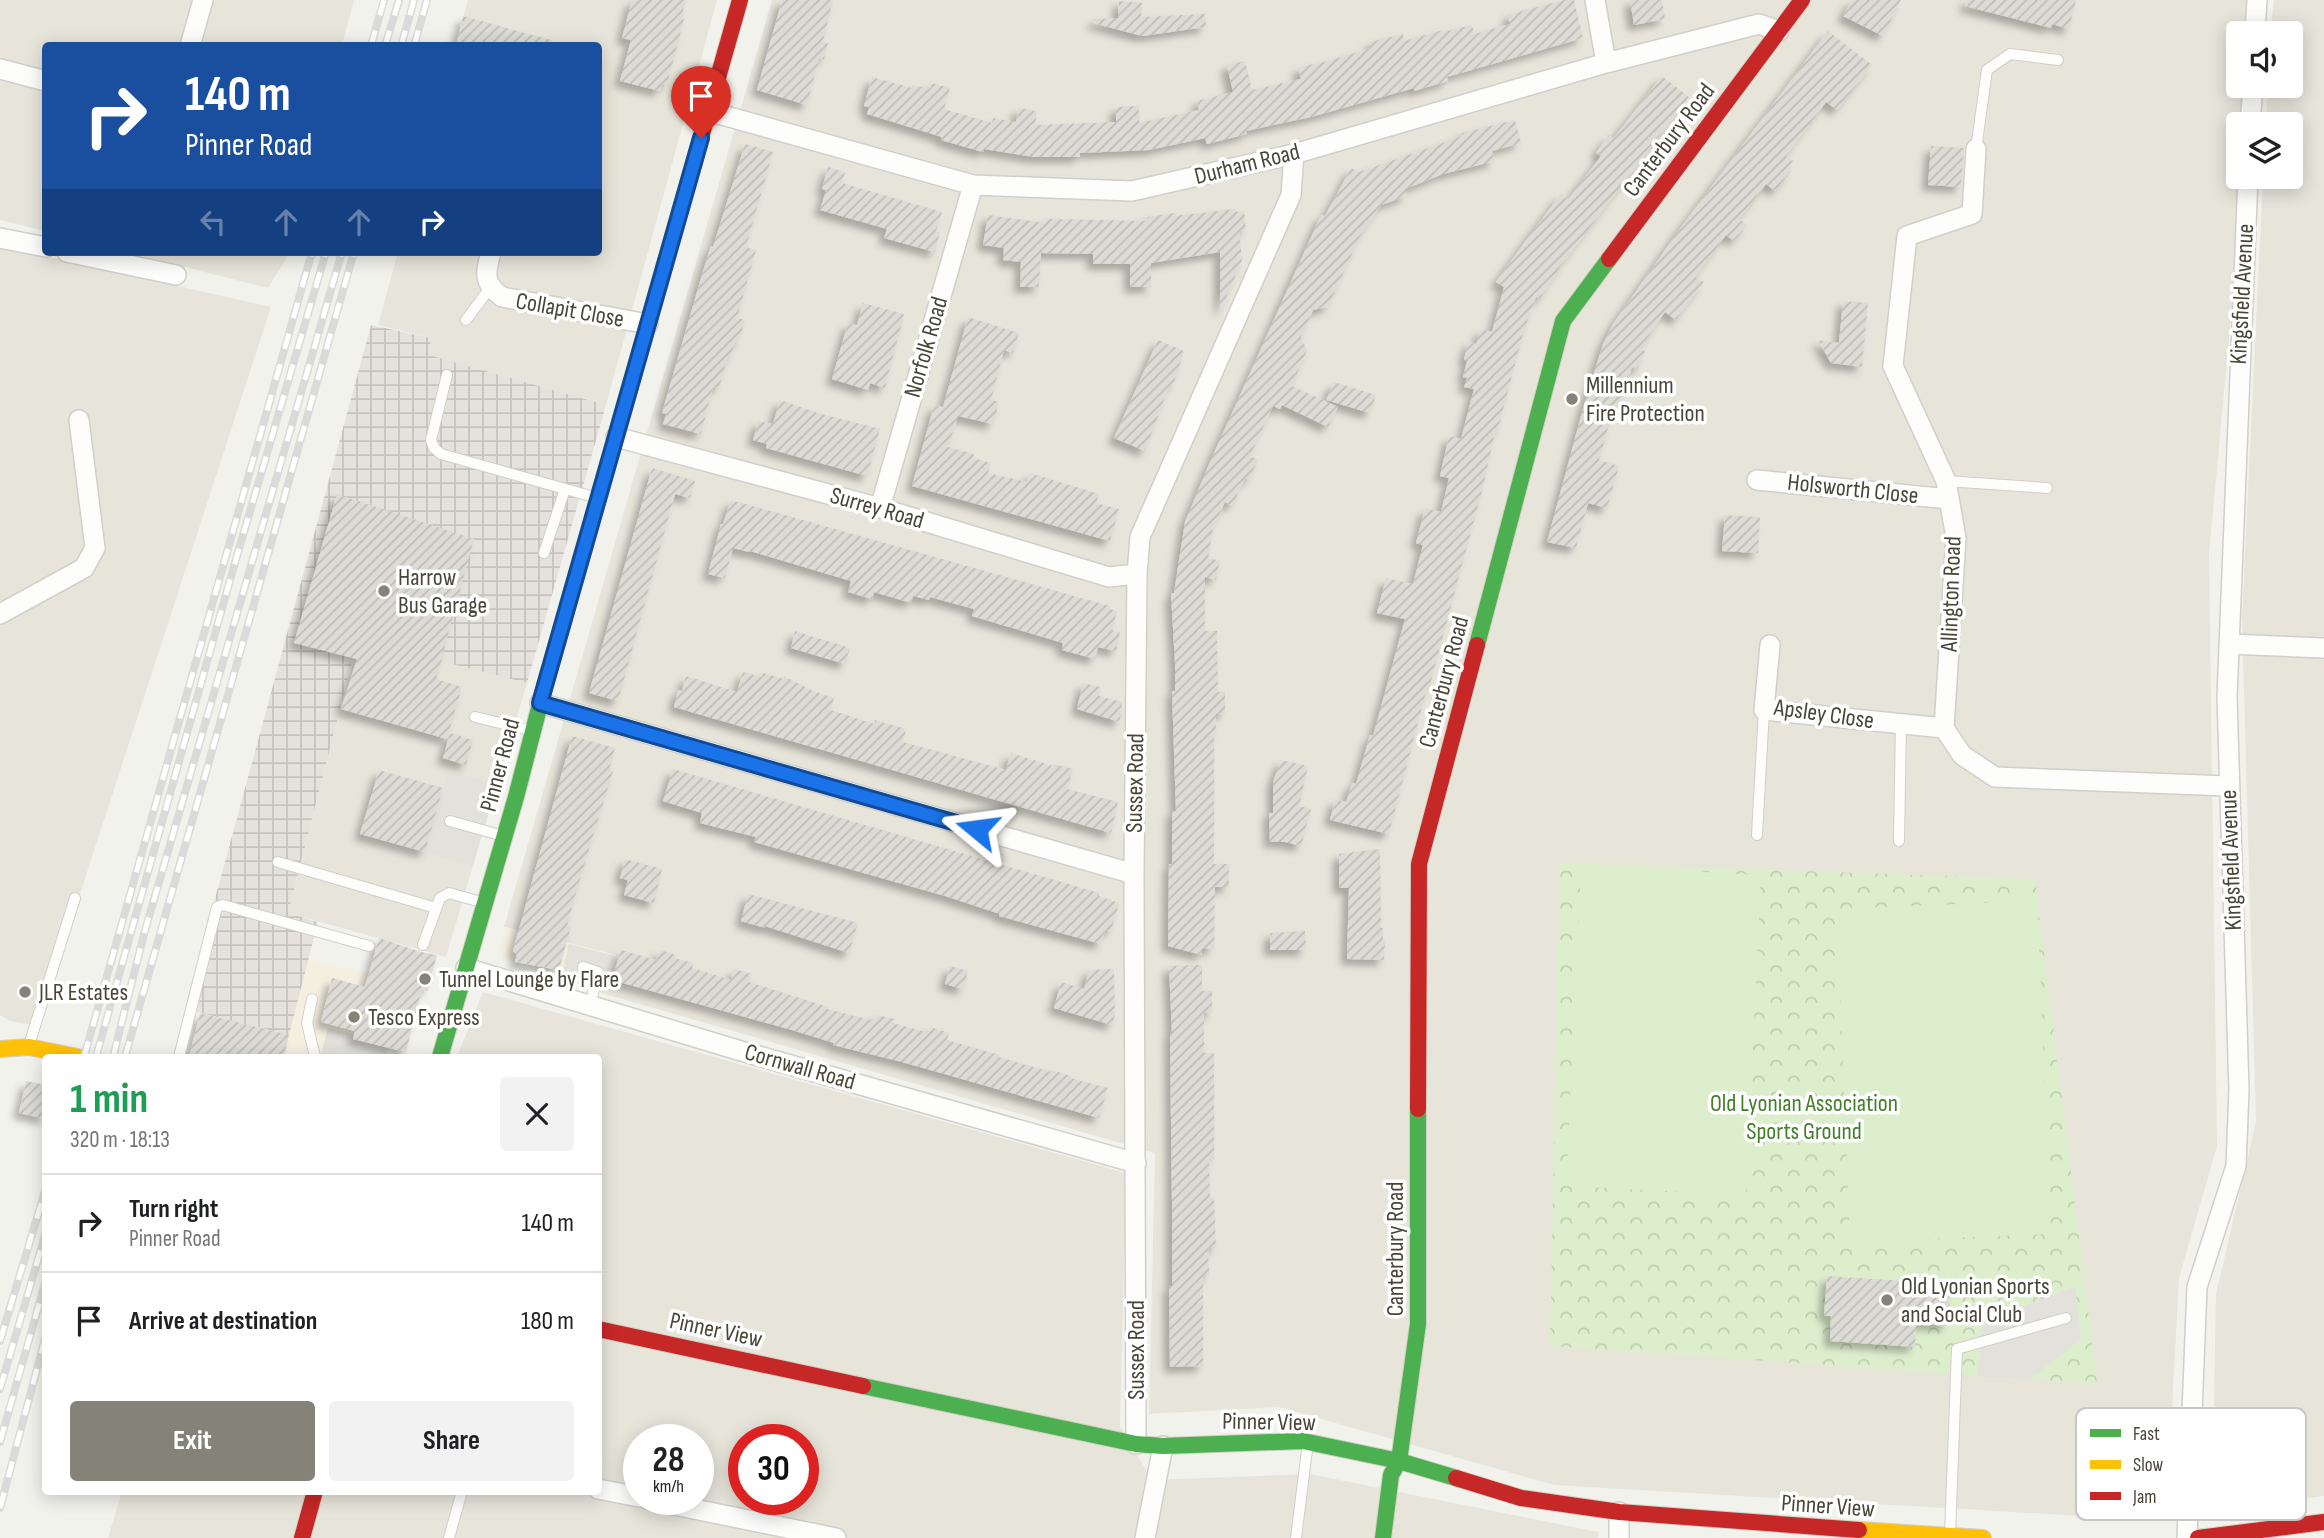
<!DOCTYPE html>
<html lang="en">
<head>
<meta charset="utf-8">
<style>
	body { margin:0; font-family:"Sofia Sans Condensed",sans-serif; background:#f2f2f2; color:#202124; height:100vh; display:flex; flex-direction:column; font-size:26px; white-space:nowrap }
	* { box-sizing:border-box; margin:0 }
	p { font-size:23px; color:#757577 }
	.icon { flex:none; width:38px; height:38px; fill:none; stroke:currentColor; stroke-width:2; stroke-linecap:round; stroke-linejoin:round }
	.map { position:relative; flex:1; overflow:hidden }
	.details { position:absolute; left:42px; top:1054px; width:560px; height:441px; display:flex; flex-direction:column; background:#fff; border-radius:7px; box-shadow:0 4px 18px #0003 }
	.details>* { flex:none }
	.banner { position:absolute; left:42px; top:42px; width:560px; height:214px; border-radius:7px; box-shadow:0 4px 18px #0003; background:#1a4fa0; color:#fff; overflow:hidden }
	.buttons { position:absolute; left:2226px; top:21px; display:grid; gap:14px }
	.buttons a { display:grid; place-items:center; width:77px; height:77px; border-radius:7px; background:#fff; box-shadow:0 4px 18px #0003; font-size:35px }
	.speed { position:absolute; left:623px; top:1424px; display:flex; gap:14px; font-size:35px; font-weight:700; text-align:center }
	.speed>* { display:grid; place-content:center; width:91px; height:91px; border-radius:50%; background:#fff; box-shadow:0 4px 18px #0003; line-height:1 }
	.speed small { font-size:18px; font-weight:400 }
	.speed .limit { border:10px solid #d22; background:#fff; color:#111 }
	.pin { position:absolute; display:grid; place-items:center; width:60px; height:60px; color:#fff; margin:-72px -30px; border-radius:50% 50% 50% 0; rotate:-45deg; box-shadow:0 0 7px #0007 }
	.pin .icon { rotate:45deg }
	.me { position:absolute; width:77px; margin:-38px; rotate:286deg; stroke-linejoin:round; filter:drop-shadow(0 0 5px #0008) }
	.turn { display:flex; align-items:center; gap:24px; height:147px; padding:0 28px; font-size:32px }
	.turn .icon { width:91px; height:91px; stroke-width:2.5 }
	.turn b { display:block; font-size:49px; line-height:60px }
	.lanes { display:flex; align-items:center; height:66px; padding:0 28px; background:#0003; justify-content:center; gap:35px; direction:ltr }
	.lanes .off { opacity:.35 }
	.round { display:grid; place-items:center; flex:none; width:74px; height:74px; border-radius:7px; background:#f2f2f2 }
	.headline { display:flex; align-items:center; justify-content:space-between; height:119px; padding:0 28px }
	h1 { font-size:42px; font-weight:700; line-height:52px; color:#1e9e55 }
	.action { display:flex; gap:14px; margin-top:auto; padding:14px 28px }
	.action a { flex:1; height:80px; border-radius:7px; background:#858277; color:#fff; font-size:28px; font-weight:700; line-height:80px; text-align:center }
	.action a+a { background:#f2f2f2; color:#202124 }
	ul { padding:0; list-style:none }
	li { display:flex; align-items:center; gap:21px; height:98px; padding:0 28px; border-top:2px solid #e0e0e0 }
	li div { flex:1 }
	li b { display:block; font-size:26px }
	li em { font-style:normal }
	.map>svg:first-child { display:block }
	.residential { fill:#e7e4da; fill-rule:evenodd }
	.commercial { fill:#f5efe0 }
	.industrial { fill:url(#industrial-grid) }
	.park { fill:url(#park-crowns) }
	.garden { fill:#ddeecd }
	.parking { fill:#e2e1dc }
	.building { fill:url(#building-hatch); filter:url(#shadow) }
	.lines { fill:none; stroke-linecap:round; stroke-linejoin:round }
	.lane-casing { stroke:#d0cfca; stroke-width:12 }
	.street-casing { stroke:#d0cfca; stroke-width:22 }
	.fast-casing { stroke:#d2d0c4; stroke-width:18 }
	.slow-casing { stroke:#d2d0c4; stroke-width:18 }
	.jam-casing { stroke:#d2d0c4; stroke-width:18 }
	.lane { stroke:#fdfdfc; stroke-width:10 }
	.street { stroke:#fdfdfc; stroke-width:19 }
	.fast { stroke:#4caf50; stroke-width:16 }
	.slow { stroke:#ffc107; stroke-width:16 }
	.jam { stroke:#c62828; stroke-width:16 }
	.rail-casing { stroke:#dadad9; stroke-width:8 }
	.rail { stroke:#fff; stroke-width:5; stroke-dasharray:16; stroke-linecap:butt }
	.route-casing { stroke:#114b97; stroke-width:18 }
	.route { stroke:#1a73e8; stroke-width:12 }
	.poi-dot { fill:#858277; stroke:#fff; stroke-width:2.5 }
	.labels { text-anchor:middle; dominant-baseline:central; stroke-width:7; stroke-linejoin:round; paint-order:stroke }
	.street-label { font-size:24px; fill:#4a4538; stroke:#fff }
	.poi-label { font-size:24px; fill:#4a4538; stroke:#fff; text-anchor:start }
	.park-label { font-size:24px; fill:#407e28; stroke:#fff }
	.key { fill:#fff; stroke:#c9c7c3; stroke-width:2 }
	.key-label { font-size:19px; fill:#4a4538 }
</style>
</head>
<body>
<div class="map">
<svg width="2324" height="1538" viewBox="0 0 2324 1538">
	<defs>
		<pattern id="industrial-grid" width="8" height="8" patternUnits="userSpaceOnUse" patternTransform="scale(1.75)"><rect width="8" height="8" fill="#e5e2dd"/><path d="M0 4h8M4 0v8" fill="none" stroke="#c6c3be"/></pattern>
		<pattern id="park-crowns" width="20" height="18" patternUnits="userSpaceOnUse" patternTransform="scale(1.75)"><rect width="20" height="18" fill="#ddeecd"/><path d="M2 6a3 3 0 1 1 6 0M12 15a3 3 0 1 1 6 0" fill="none" stroke="#bfcdb1"/></pattern>
		<pattern id="building-hatch" width="6" height="6" patternUnits="userSpaceOnUse" patternTransform="scale(1.75)"><rect width="6" height="6" fill="#dcdbd5"/><path d="M-1 1l2-2M0 6l6-6M5 7l2-2" fill="none" stroke="#bebdb8"/></pattern>
		<filter id="shadow"><feDropShadow dx="-6" dy="6" stdDeviation="3.5" flood-color="#0004"/></filter>
	</defs>
	<rect width="100%" height="100%" fill="#f2f2ed"/>
	<path class="residential" d="M0 0H354L342 45 46 46 45 231 0 220Z
		M468 0H717L606 405 428 355 431 338 378 325 398 252H598V46L456 45Z
		M772 0H2260L2257 33H2238V86H2252L2249 124H2238V177H2244L2209 554 2217 1146 2179 1278 2166 1521 1554 1485 1279 1407 1149 1414 1155 1153 605 994 616 955 504 927Z
		M2274 0H2324V1496L2212 1510 2216 1294 2256 1122 2242 618 2263 177H2291V124H2266L2268 86H2291V33H2270Z
		M0 246 271 307 37 1026 10 1021 0 1015Z
		M126 252H287L285 261 268 288Z
		M353 658 435 680 441 660 527 683 446 957 288 913Z
		M483 992 1126 1173 1120 1426 1152 1480 1310 1474 1598 1532V1538H108L122 1491H598V1057H457ZM639 1440H698V1500H639ZM744 1440H803V1500H744Z"/>
	<path class="commercial" d="M504 927 616 956 605 994 504 957 500 949Z
		M308 959 369 974V988L419 1001 405 1057H189L200 1013 289 1034Z"/>
	<path class="industrial" d="M371 325 431 338 429 355 606 405 527 683 441 661 436 680 353 658 288 913 318 922 289 1035 185 1009Z"/>
	<path class="park" d="M1560 863 2035 879 2097 1384 1550 1346Z"/>
	<path class="garden" d="M1581 866 1761 875 1746 1195 1566 1186Z
		M2037 901 2051 1234 1850 1242 1837 909Z"/>
	<path class="parking" d="M448 771 497 785 473 865 426 852Z
		M569 944 616 956 605 994 561 978Z
		M328 1028 354 1035 353 1039 388 1048 386 1057H320Z
		M2075 1286 2081 1339 2030 1379 1977 1376 1982 1323Z"/>
	<path class="building" d="M632 0H686L681 18 684 19 667 85 662 83 660 91 620 81 631 40 622 38Z
		M782 0H833L823 41 828 43 824 59 819 58 807 105 757 90Z
		M1564 0H1574L1583 38 1447 77 1448 81 1414 91V88L1311 117 1246 131 1247 134 1207 144 1205 138 1149 150 1080 153V157H1034L984 149 983 152 941 140 942 137 867 114 869 107 864 106 872 77 912 88 913 85 930 89 932 83 950 88 944 109 992 123 993 118 1016 122 1018 108 1037 111 1035 125 1116 122V107L1139 106V123L1199 110 1197 101 1233 92 1227 65 1245 61 1252 90 1301 79 1298 68 1317 63V64L1372 48 1370 42 1403 34 1404 41 1443 30 1444 32 1472 25 1474 34 1510 24 1508 15Z
		M1630 0H1662L1665 19 1634 25Z
		M1852 0H1901L1883 36 1843 16Z
		M1966 0H2076L2069 29 2052 24 2051 28 1965 6Z
		M1119 1 1142 3 1141 17 1205 14 1206 27 1142 36 1093 23 1094 19 1118 18Z
		M463 16 551 40V46H456Z
		M1828 31 1872 65 1837 110 1826 102 1786 156 1793 161 1788 169 1791 171 1775 191 1766 184 1739 219 1747 225 1734 241 1726 235 1695 277 1704 282 1676 320 1665 312 1640 349 1646 352 1637 369 1632 367 1618 407 1614 406 1607 432 1599 460 1619 466 1607 508 1588 503 1576 548 1547 542 1584 405 1603 344 1613 324 1682 226Z
		M1662 76 1689 97 1562 264 1540 299 1536 297 1523 334 1497 433 1495 432 1482 491 1429 688H1427L1389 834 1330 820 1335 799 1346 802 1352 783 1356 784 1370 735 1373 736 1405 619 1377 613 1386 578 1413 584 1423 545 1416 543 1425 508 1441 512 1449 478 1440 476 1449 436 1461 439 1474 389 1464 387 1467 378 1463 377 1467 361 1464 359 1469 341 1476 344 1481 329 1492 332 1504 287 1496 282 1530 235 1561 194 1568 200 1601 156 1596 153 1609 135 1613 139Z
		M1515 120 1521 143 1492 151 1495 161 1443 174 1405 189 1407 196 1381 205 1360 236 1328 307 1313 310 1301 337 1307 350 1292 386 1338 407 1328 427 1282 405 1280 409 1273 406 1250 456 1258 460 1249 480 1245 478 1232 506 1225 502 1213 528 1208 559 1220 560 1216 580 1205 577V631H1217L1218 692H1225V714L1216 713V735H1214V864H1229V887H1215L1214 949H1202V955L1168 946 1169 864H1172V811H1176L1172 691H1175V663L1171 593H1174L1185 522 1210 462 1321 215 1325 216 1351 168 1359 172 1463 136 1462 133Z
		M745 144 773 152 746 247 756 250 737 318 745 320 738 342H735L731 357 728 356 719 388 713 387 701 434 663 424 666 414 662 413 703 271 711 246 713 247Z
		M1931 146 1964 148 1961 187 1928 185Z
		M828 167 845 172 842 183 942 212 936 231 940 232 935 252 884 238 887 229 820 210 826 190 822 189Z
		M1235 209 1236 212 1244 211 1246 230 1239 231 1242 260 1220 312V252L1151 263V287H1130V264H1093V254L1041 253 1039 287H1020L1021 262 1003 260 1004 248 983 245 988 215 1046 223V219L1148 221 1147 217 1175 213V216Z
		M1843 301 1868 303 1862 367 1831 363 1818 340 1839 343Z
		M863 303 904 314 885 388 870 383 868 390 832 379 848 323 857 325Z
		M968 317 1019 333 1013 353 1004 350 991 400 999 402 993 424 958 416 948 447 974 454 973 458 991 463 988 473 1027 482 1030 473 1099 494 1096 503 1119 509 1110 541 912 486 934 405 943 407Z
		M1158 340 1184 351 1177 374 1172 386 1170 384 1145 451 1114 438Z
		M1334 382 1376 395 1370 413 1326 400Z
		M780 400 818 413 880 429 867 476 766 448 767 444 753 440 758 421 773 424Z
		M652 468 695 481 690 498 675 494 618 701 589 693Z
		M337 494 474 539 436 679 462 687 447 739 341 709 357 659 294 643Z
		M731 500 1110 606V609L1117 611 1112 630 1120 632 1116 651 1098 647 1095 659 1062 650 1063 643 972 616 974 609 930 597 929 600 913 596 911 603 874 592 872 599 848 592 851 581 750 551 749 552 733 548 725 578 708 574 721 524H723Z
		M1725 515 1760 517 1758 553 1722 551Z
		M795 631 850 648 845 664 791 648Z
		M743 672 762 677 763 673 784 679V676L813 691 834 698 831 710 874 724 875 720 906 729 903 742 1006 770 1011 753 1053 766 1054 764 1073 769 1067 789 1118 802 1111 833 674 707 678 690 682 691 686 676 737 692Z
		M1083 683 1101 687 1099 696 1122 702 1120 722 1077 709Z
		M450 733 473 740 466 765 443 758Z
		M572 736 615 748 609 770 613 771 578 886 567 926H571L559 970 515 962 517 955 513 951Z
		M1281 760 1308 766 1299 806 1311 809 1301 846 1285 842H1270L1269 813H1273V782Z
		M673 769 1099 893V896L1119 903 1111 931 1105 930 1101 944 999 916 1000 914 945 896 754 842 756 837 700 823 702 813 663 801Z
		M379 770 443 788 425 852 360 834Z
		M1380 849 1381 928H1383V940H1385L1384 960 1347 959 1349 888H1339V854Z
		M625 859 662 869 654 903 624 895 628 880 620 878Z
		M748 894 858 923 849 953 765 926V928L741 921Z
		M1305 931 1306 950H1270V933Z
		M379 938 421 952 437 955 427 991 422 989 406 1052 353 1039 355 1031 321 1022 332 978 365 987Z
		M621 950 656 960 660 950 676 955 675 958 693 963 692 968 731 980 734 969 752 974 749 982 828 1007 827 1009 875 1021 877 1015 895 1019 893 1023 929 1033 931 1027 949 1033 947 1040 1000 1055 999 1057 1051 1072 1052 1070 1071 1076 1070 1078 1108 1088 1099 1118 902 1062 833 1045 834 1043 792 1030 612 980Z
		M1202 965V991H1212V1013L1204 1012V1053H1214V1159H1209L1210 1197H1214L1216 1248H1208L1209 1275H1203V1366L1170 1367 1169 1286H1172V1202L1170 1033H1172L1169 966Z
		M950 966 968 971 963 989 945 984Z
		M1114 969 1115 1015 1112 1025 1054 1008 1061 982 1084 989 1089 970Z
		M200 1013 289 1035 284 1057H189Z
		M26 1081 46 1085V1119L19 1113Z
		M1827 1276 1951 1284 1948 1325 1916 1324 1915 1347 1830 1341 1831 1316H1824Z"/>
	<g class="lines">
		<defs>
			<path id="lane" d="M1976 149 1987 70 2010 54 2058 60
				M466 320 490 288
				M447 375 431 440 434 448 441 454 594 497
				M1946 481 2047 488
				M544 553 565 489
				M475 717 529 730
				M450 821 500 835
				M1757 835 1764 710
				M1899 841 1901 724
				M278 862 436 908
				M423 945 440 898 449 893 481 902
				M583 967 598 972 590 1006
				M312 999 307 1023 315 1057
				M29 1045 75 898
				M179 1057 217 907 223 905 369 946
				M1950 1535 1957 1349 2066 1318
				M449 1538 462 1491
				M1296 1538 1308 1442"/>
			<path id="street" d="M1595 0 1606 63
				M2255 33 2257 0
				M190 46 203 0
				M0 69 46 81
				M708 111 973 185 1132 191 1294 154 1606 63 1759 24 1779 31
				M2250 124 2253 86
				M1976 149 1972 214 1907 236 1893 366 1946 481 1956 538 1944 728 1962 755 1995 777 2228 786
				M0 238 46 247
				M67 252 176 275
				M491 252C485 274 483 283 502 297L648 324
				M616 437 880 508 1109 577 1137 574
				M1757 480 1949 499
				M880 508 973 185
				M0 614 84 568 95 548 79 420
				M2229 644 2324 648
				M1770 645 1764 710 1944 728
				M540 703 1134 874
				M466 968 741 1051 1136 1163
				M1136 1444 1134 874 1137 574 1140 537 1291 195 1294 154
				M598 1489 639 1497
				M650 1500 836 1538
				M1145 1538 1163 1446
				M1619 1538V1512
				M2187 1538 2197 1287 2236 1166 2239 1090 2227 697 2248 177"/>
			<path id="fast" d="M1477 645 1563 321 1609 259
				M440 1057 516 797 545 685
				M863 1386 1136 1444 1163 1446 1303 1441 1399 1461 1456 1478
				M1383 1538 1391 1475 1399 1461 1418 1324V1109"/>
			<path id="slow" d="M545 685 657 292
				M0 1049 29 1047 78 1057
				M1859 1530 1983 1538"/>
			<path id="jam" d="M1609 259 1802 0
				M657 292 740 0
				M1418 1109 1419 864 1477 645
				M598 1329 863 1386
				M1456 1478 1521 1498 1619 1512 1859 1530
				M302 1538 315 1491
				M2198 1538 2324 1522"/>
		</defs>
		<use href="#lane" class="lane-casing"/>
		<use href="#street" class="street-casing"/>
		<use href="#fast" class="fast-casing"/>
		<use href="#slow" class="slow-casing"/>
		<use href="#jam" class="jam-casing"/>
		<use href="#lane" class="lane"/>
		<use href="#street" class="street"/>
		<use href="#fast" class="fast"/>
		<use href="#slow" class="slow"/>
		<use href="#jam" class="jam"/>
		<defs>
			<path id="rail" d="M371 46 384 0
				M385 46 399 0
				M401 46 414 0
				M414 46 427 0
				M84 1057 312 252
				M96 1057 234 566 326 252
				M113 1057 144 934 342 252
				M125 1057 354 252
				M0 1341 46 1188
				M0 1389 46 1232
				M0 1442 46 1280
				M0 1508 46 1335"/>
		</defs>
		<use href="#rail" class="rail-casing"/>
		<use href="#rail" class="rail"/>
	</g>
	<g class="lines">
		<defs>
			<path id="route" d="M701 138 540 703 977 829"/>
		</defs>
		<use href="#route" class="route-casing"/>
		<use href="#route" class="route"/>
	</g>
	<g class="poi-dot">
		<circle cx="1572" cy="399" r="7"/>
		<circle cx="384" cy="591" r="7"/>
		<circle cx="425" cy="979" r="7"/>
		<circle cx="25" cy="992" r="7"/>
		<circle cx="354" cy="1017" r="7"/>
		<circle cx="1887" cy="1300" r="7"/>
	</g>
	<g class="labels">
		<g class="street-label">
			<text transform="translate(1669 140) rotate(-53)">Canterbury Road</text>
			<text transform="translate(1247 164) rotate(-14)">Durham Road</text>
			<text transform="translate(2242 294) rotate(-87)">Kingsfield Avenue</text>
			<text transform="translate(570 310) rotate(10)">Collapit Close</text>
			<text transform="translate(926 347) rotate(-74)">Norfolk Road</text>
			<text transform="translate(1853 489) rotate(6)">Holsworth Close</text>
			<text transform="translate(877 508) rotate(16)">Surrey Road</text>
			<text transform="translate(1951 594) rotate(-88)">Allington Road</text>
			<text transform="translate(1444 682) rotate(-75)">Canterbury Road</text>
			<text transform="translate(1824 714) rotate(8)">Apsley Close</text>
			<text transform="translate(500 765) rotate(-75)">Pinner Road</text>
			<text transform="translate(1135 783) rotate(-89)">Sussex Road</text>
			<text transform="translate(2231 860) rotate(-92)">Kingsfield Avenue</text>
			<text transform="translate(800 1067) rotate(16)">Cornwall Road</text>
			<text transform="translate(1395 1249) rotate(-90)">Canterbury Road</text>
			<text transform="translate(716 1330) rotate(12)">Pinner View</text>
			<text transform="translate(1136 1350) rotate(-90)">Sussex Road</text>
			<text transform="translate(1269 1422) rotate(1)">Pinner View</text>
			<text transform="translate(1828 1506) rotate(4)">Pinner View</text>
		</g>
		<g class="poi-label">
			<text x="1586" y="385">Millennium<tspan x="1586" dy="28">Fire Protection</tspan></text>
			<text x="398" y="577">Harrow<tspan x="398" dy="28">Bus Garage</tspan></text>
			<text x="439" y="979">Tunnel Lounge by Flare</text>
			<text x="39" y="992">JLR Estates</text>
			<text x="368" y="1017">Tesco Express</text>
			<text x="1901" y="1286">Old Lyonian Sports<tspan x="1901" dy="28">and Social Club</tspan></text>
		</g>
		<g class="park-label">
			<text x="1804" y="1103">Old Lyonian Association<tspan x="1804" dy="28">Sports Ground</tspan></text>
		</g>
	</g>
	<rect x="2076" y="1408" width="230" height="112" rx="10" class="key"/>
	<rect x="2090" y="1429" width="31" height="8" fill="#4caf50"/>
	<rect x="2090" y="1460" width="31" height="9" fill="#ffc107"/>
	<rect x="2090" y="1492" width="31" height="8" fill="#c62828"/>
	<g class="key-label">
		<text x="2133" y="1440">Fast</text>
		<text x="2133" y="1471">Slow</text>
		<text x="2133" y="1503">Jam</text>
	</g>
</svg>
<div class="buttons">
<a><svg class="icon" aria-label="sound" viewBox="0 0 24 24"><path d="M4 9h4l5-4v14l-5-4H4zM17 9q2 3 0 6"/></svg></a>
<a><svg class="icon" aria-label="layers" viewBox="0 0 24 24"><path d="M12 4l9 5-9 5-9-5zM3 14l9 5 9-5"/></svg></a>
</div>
<div class="speed"><div>28<small>km/h</small></div><div class="limit">30</div></div>
<div class="pin" style="left:701px;top:138px;background:#d93025"><svg class="icon" aria-label="arrive" viewBox="0 0 24 24"><path d="M6 21V4h12l-3 4 3 4H6"/></svg></div>
<svg class="me" style="left:977px;top:829px" viewBox="-20 -20 40 40"><path d="M0-17L14 15 0 8-14 15z" fill="#1a73e8" stroke="#fff" stroke-width="4"/></svg>
<div class="banner">
<div class="turn"><svg class="icon" aria-label="right" viewBox="0 0 24 24"><path d="M7 20v-9h11M14 6l5 5-5 5"/></svg><div><b>140 m</b>Pinner Road</div></div>
<div class="lanes"><svg class="icon off" aria-label="left" viewBox="0 0 24 24"><path d="M17 20v-9H6M10 6l-5 5 5 5"/></svg><svg class="icon off" aria-label="ahead" viewBox="0 0 24 24"><path d="M12 20V5M6 11l6-6 6 6"/></svg><svg class="icon off" aria-label="ahead" viewBox="0 0 24 24"><path d="M12 20V5M6 11l6-6 6 6"/></svg><svg class="icon" aria-label="right" viewBox="0 0 24 24"><path d="M7 20v-9h11M14 6l5 5-5 5"/></svg></div>
</div>
<section class="details">
<div class="headline"><div><h1>1 min</h1><p>320 m · 18:13</p></div><a class="round"><svg class="icon" aria-label="close" viewBox="0 0 24 24"><path d="M6 6l12 12M18 6L6 18"/></svg></a></div>
<ul>
<li><svg class="icon" aria-label="right" viewBox="0 0 24 24"><path d="M7 20v-9h11M14 6l5 5-5 5"/></svg><div><b>Turn right</b><p>Pinner Road</p></div><em>140 m</em></li>
<li><svg class="icon" aria-label="arrive" viewBox="0 0 24 24"><path d="M6 21V4h12l-3 4 3 4H6"/></svg><div><b>Arrive at destination</b></div><em>180 m</em></li>
</ul>
<div class="action"><a>Exit</a><a>Share</a></div>
</section>
</div>
</body>
</html>
